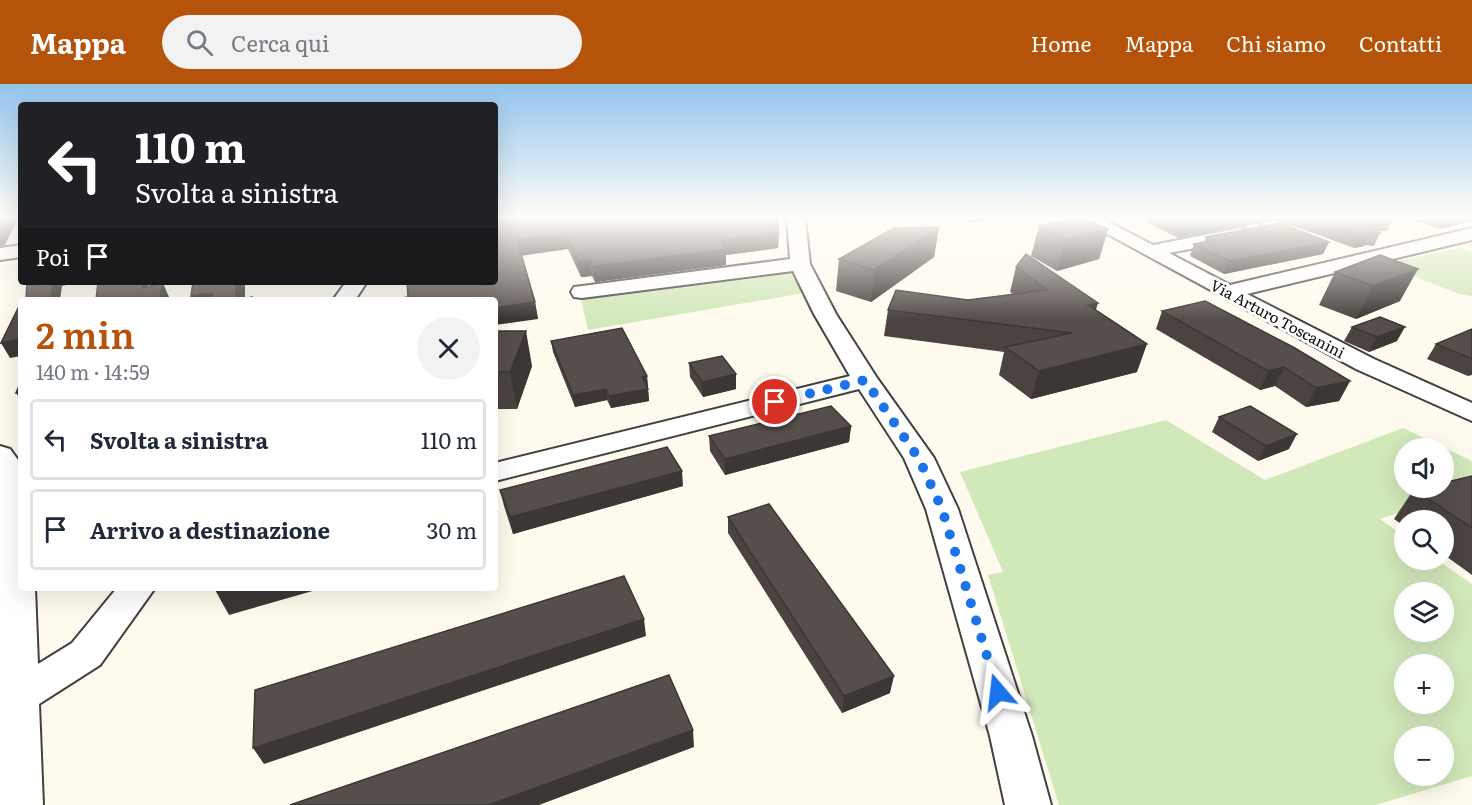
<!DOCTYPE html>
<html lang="it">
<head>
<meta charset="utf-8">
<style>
	body { margin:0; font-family:Literata,serif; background:#f2f2f3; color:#1f2937; height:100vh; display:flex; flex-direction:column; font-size:22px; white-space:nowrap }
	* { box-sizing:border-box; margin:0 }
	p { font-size:20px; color:#747a83 }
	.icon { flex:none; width:33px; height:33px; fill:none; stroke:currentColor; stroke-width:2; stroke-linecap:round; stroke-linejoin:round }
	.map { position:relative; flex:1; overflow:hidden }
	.panel { position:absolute; left:18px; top:213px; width:480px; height:294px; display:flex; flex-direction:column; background:#fff; border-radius:6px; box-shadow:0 6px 24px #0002 }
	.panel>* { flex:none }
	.top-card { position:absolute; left:18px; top:18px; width:480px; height:183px; border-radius:6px; box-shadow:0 6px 24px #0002; background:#202124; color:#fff; overflow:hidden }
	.buttons { position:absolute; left:1394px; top:354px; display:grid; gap:12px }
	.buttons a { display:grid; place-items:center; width:60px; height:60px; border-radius:50%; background:#fff; box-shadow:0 6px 24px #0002; font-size:30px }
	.pin { position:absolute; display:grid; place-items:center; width:51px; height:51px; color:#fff; margin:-26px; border:3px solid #fff; border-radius:50%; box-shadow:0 2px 6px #0007 }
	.me { position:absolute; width:66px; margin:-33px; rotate:343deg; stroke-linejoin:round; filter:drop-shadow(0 0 4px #0008) }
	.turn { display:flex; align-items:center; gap:21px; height:126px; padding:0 18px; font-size:27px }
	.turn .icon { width:78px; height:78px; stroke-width:2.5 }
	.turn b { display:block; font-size:42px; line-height:51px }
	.then { display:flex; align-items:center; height:57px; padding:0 18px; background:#0003; gap:12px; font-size:22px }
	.round { display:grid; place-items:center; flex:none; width:63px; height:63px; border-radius:32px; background:#f2f2f3 }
	.headline { display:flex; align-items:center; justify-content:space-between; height:102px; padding:0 18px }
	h1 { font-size:36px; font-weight:600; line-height:45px; color:#b45309 }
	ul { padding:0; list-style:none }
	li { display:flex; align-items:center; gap:18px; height:81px; margin:0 12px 9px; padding:0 6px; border:3px solid #e0e1e3; border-radius:6px }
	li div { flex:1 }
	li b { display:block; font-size:22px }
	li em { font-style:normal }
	header { display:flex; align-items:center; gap:36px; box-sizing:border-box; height:84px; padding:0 30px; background:#b45309; color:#fff }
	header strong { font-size:28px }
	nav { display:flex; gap:33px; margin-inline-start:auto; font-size:21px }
	.search { width:420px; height:54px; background:#f2f2f3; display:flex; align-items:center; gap:15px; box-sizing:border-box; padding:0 21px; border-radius:33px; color:#747a83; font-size:22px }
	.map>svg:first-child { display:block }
	.green { fill:#d1e8b9; fill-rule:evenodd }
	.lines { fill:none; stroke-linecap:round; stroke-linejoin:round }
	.minor-casing { stroke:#404040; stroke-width:4 }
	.minor { fill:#fff; fill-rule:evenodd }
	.wall { fill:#4a4340 }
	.shaded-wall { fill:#3c3734 }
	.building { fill:#564e4a; stroke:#3c3734; stroke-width:1.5 }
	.route { stroke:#1a73e8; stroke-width:10; stroke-dasharray:0 18 }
	.labels { text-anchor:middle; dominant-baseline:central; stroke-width:6; stroke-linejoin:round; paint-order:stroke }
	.far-street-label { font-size:15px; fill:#0d0d0d; stroke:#fff }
</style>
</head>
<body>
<header>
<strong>Mappa</strong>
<div class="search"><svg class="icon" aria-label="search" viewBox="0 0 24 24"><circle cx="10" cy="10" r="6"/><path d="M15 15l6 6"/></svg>Cerca qui</div>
<nav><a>Home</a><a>Mappa</a><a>Chi siamo</a><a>Contatti</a></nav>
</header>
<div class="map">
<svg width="1472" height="721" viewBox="0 0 1472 721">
	<rect width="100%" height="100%" fill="#fefbee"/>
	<path class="green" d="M1459 164 1472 168V212L1459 210 1384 180Z
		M788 183 794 186 804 209 588 246 581 215Z
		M1166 336 1265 396 1403 344 1472 377V406L1380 435 1404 452V476H1437L1472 500V692L1376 721H1059L988 491 1003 488 960 388ZM1404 364H1443V404H1404ZM1404 508H1443V548H1404ZM1404 580H1443V620H1404ZM1404 652H1443V692H1404Z"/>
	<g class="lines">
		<defs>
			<path id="minor" d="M787 134H805L810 180 836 230 877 294 934 374 958 425 1032 652 1051 721H1005L990 652 926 425 904 374 859 305 495 397V379L850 292 814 230 793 187 582 214 574 213 571 208 574 203 582 202 790 175Z
				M1078 134H1101L1153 161 1241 144 1248 146 1250 150 1248 154 1169 169 1230 201 1472 144V156L1247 210 1374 275 1472 319V337L1356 285Z
				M1250 134H1273L1286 143 1277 148Z
				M21 161V173L0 176V164Z
				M346 198H367L355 216H333Z
				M0 362 10 365 21 380V504H35L38 580 72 559 117 504H155L100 581 39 620 43 721H0Z"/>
		</defs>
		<use href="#minor" class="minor-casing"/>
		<use href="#minor" class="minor"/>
	</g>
	<path class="wall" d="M495 134H779L778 164 726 171V181L595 198 592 192 581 193 568 165 522 171 535 218 538 235 408 213Z
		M961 134H999L970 139Z
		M1138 134H1393L1387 147H1378L1380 149 1374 162 1365 161 1364 162 1354 164 1277 136 1178 154Z
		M1407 134H1472L1441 145Z
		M1039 142 1108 145 1099 175 1057 187 1031 172Z
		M939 143 934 173 871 218 836 207 839 175Z
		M1206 153 1329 158 1323 170 1224 190 1190 172 1194 160 1204 158Z
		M1380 171 1400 217 1356 235 1319 221 1335 188Z
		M1016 183 1096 226 1137 288 1031 315 999 291 1004 268 884 252 888 226 1013 210 1010 208Z
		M1162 227 1350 297 1339 317 1306 323 1275 302 1260 306 1156 245Z
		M1352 243 1397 257 1369 268 1344 257Z
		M1472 245V291L1468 292 1427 275 1436 260Z
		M495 247 532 282 517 325H495Z
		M551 257 647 292 649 317 611 324 607 316 575 323 553 268Z
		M689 279 736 305 703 313 690 293Z
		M1219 333 1289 365 1258 377 1212 348Z
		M851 342 849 358 725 391 710 367 709 352Z
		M1472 392V491L1443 470V436H1404V442L1394 435 1414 405Z
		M683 402 513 450 504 422 500 406Z
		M728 433 890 609 842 629 728 449Z"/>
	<path class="shaded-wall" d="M6 134H18L5 161 0 162V145Z
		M779 134V149L766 135Z
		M971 134H999L970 139Z
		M1226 134H1277V136L1178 154 1182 142Z
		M1447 134H1472V137L1441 145Z
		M939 143 934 173 871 218 874 186Z
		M1108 145 1099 175 1057 187 1065 156Z
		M779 149 778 164 726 171V181L595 198 593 182 721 156Z
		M566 150 568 165 520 172 517 156Z
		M1370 150 1364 162 1354 164 1360 152Z
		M1329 158 1323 170 1224 190 1229 177Z
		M590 176 592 192 581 193 579 178Z
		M1418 185 1400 217 1356 235 1373 202Z
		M53 198H66V201L62 202 60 216H51Z
		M142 198H148L149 216 142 204Z
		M236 198H245V216H236Z
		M163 199 169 213V216H159Z
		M212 209 215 216H192L191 212Z
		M535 218 538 235 495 241V224Z
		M1098 219 1090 245 1088 221Z
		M1405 243 1397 257 1369 268 1377 253Z
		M526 247 532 282 517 325 510 288Z
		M21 255V272L10 274 1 259Z
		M1147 260 1137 288 1031 315 1039 287Z
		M1284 283 1275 302 1260 306 1268 287Z
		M736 290V305L703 313 702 298Z
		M647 292 648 304 642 293Z
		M1350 297 1339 317 1306 323 1316 304Z
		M606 305 607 316 575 323 573 311Z
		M648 305 649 317 611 324 609 312Z
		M21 308V316L16 309Z
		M851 342 849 358 725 391V375Z
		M1297 350 1289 365 1258 377 1266 362Z
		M682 387 683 402 513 450 510 433Z
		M214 504H323L229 531Z
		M644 535 646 552 264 680 253 664Z
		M894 592 890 609 842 629 844 612Z
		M693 646 694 663 539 721H489Z"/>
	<path class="building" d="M0 134H6L0 145Z
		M495 134H776L766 135 779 149 721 156 726 165 593 182 590 176 579 178 566 150 517 156 535 218 495 224V216H391L408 213 407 198H495Z
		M1070 134H1085L1108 145 1065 156 1039 142Z
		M1166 134H1226L1182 142Z
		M1310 134H1366L1380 149 1368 148 1370 150 1360 152Z
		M1280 139 1329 158 1229 177 1194 160 1214 156 1206 153Z
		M939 143 874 186 839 175 894 144Z
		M1026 170 1098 219 1088 221 1147 260 1039 287 1005 263 1072 249 888 226 896 206 968 216 1047 206 1016 183Z
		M1380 171 1418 185 1373 202 1335 188Z
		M27 198H53L51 216H24H26Z
		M98 198H142V204L163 199 159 216H96Z
		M193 198H236V216H212V209L191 212Z
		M252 213V216H239Z
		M1205 217 1293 263 1350 297 1316 304 1284 283 1268 287 1162 227Z
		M21 218V255L1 259Z
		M1380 233 1405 243 1377 253 1352 243Z
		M622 244 647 292 642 293 648 305 609 312 606 305 573 311 551 257Z
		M1472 245V275L1436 260Z
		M495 247H526L510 288H495Z
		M722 272 736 290 702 298 689 279Z
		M21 297V308L16 309Z
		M831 322 851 342 725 375 709 352Z
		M1250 322 1297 350 1266 362 1219 333Z
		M667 363 682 387 510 433 500 406Z
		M1472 392V444L1414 405 1420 404H1443V399Z
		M769 420 894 592 844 612 728 433Z
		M624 492 644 535 253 664 255 606Z
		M669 591 693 646 489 721H290Z"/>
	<linearGradient id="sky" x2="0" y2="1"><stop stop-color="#93c4ed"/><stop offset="0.57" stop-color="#fffdf7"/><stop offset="1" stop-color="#fffdf7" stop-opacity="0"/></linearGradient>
	<rect width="1472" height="235" fill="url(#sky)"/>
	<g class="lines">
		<path class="route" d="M775 318 865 296 919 375 942 425 998 608"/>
	</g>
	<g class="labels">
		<g class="far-street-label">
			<text transform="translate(1278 234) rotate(28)">Via Arturo Toscanini</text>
		</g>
	</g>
</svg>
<div class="buttons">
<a><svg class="icon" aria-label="sound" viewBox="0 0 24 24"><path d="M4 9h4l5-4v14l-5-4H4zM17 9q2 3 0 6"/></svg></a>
<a><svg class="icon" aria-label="search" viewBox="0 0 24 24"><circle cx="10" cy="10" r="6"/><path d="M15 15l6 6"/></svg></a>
<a><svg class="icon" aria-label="layers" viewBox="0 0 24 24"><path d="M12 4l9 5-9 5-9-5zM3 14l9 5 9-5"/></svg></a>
<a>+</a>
<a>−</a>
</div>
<div class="pin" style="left:775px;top:318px;background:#d93025"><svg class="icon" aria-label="arrive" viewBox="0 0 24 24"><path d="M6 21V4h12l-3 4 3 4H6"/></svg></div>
<svg class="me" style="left:998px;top:608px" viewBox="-20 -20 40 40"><path d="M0-17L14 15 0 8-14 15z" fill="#1a73e8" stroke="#fff" stroke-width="4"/></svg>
<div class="top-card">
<div class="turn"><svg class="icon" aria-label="left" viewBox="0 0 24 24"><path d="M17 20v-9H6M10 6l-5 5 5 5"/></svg><div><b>110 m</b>Svolta a sinistra</div></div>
<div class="then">Poi<svg class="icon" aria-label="arrive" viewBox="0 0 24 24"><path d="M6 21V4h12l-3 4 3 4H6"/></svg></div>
</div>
<section class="panel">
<div class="headline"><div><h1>2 min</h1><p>140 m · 14:59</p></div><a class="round"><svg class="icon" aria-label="close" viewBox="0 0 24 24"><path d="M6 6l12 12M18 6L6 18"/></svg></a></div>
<ul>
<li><svg class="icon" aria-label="left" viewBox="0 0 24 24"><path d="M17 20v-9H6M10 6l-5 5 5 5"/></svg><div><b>Svolta a sinistra</b></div><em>110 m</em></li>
<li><svg class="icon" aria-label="arrive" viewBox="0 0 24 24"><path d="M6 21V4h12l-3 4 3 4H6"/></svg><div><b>Arrivo a destinazione</b></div><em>30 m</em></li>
</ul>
</section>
</div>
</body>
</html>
